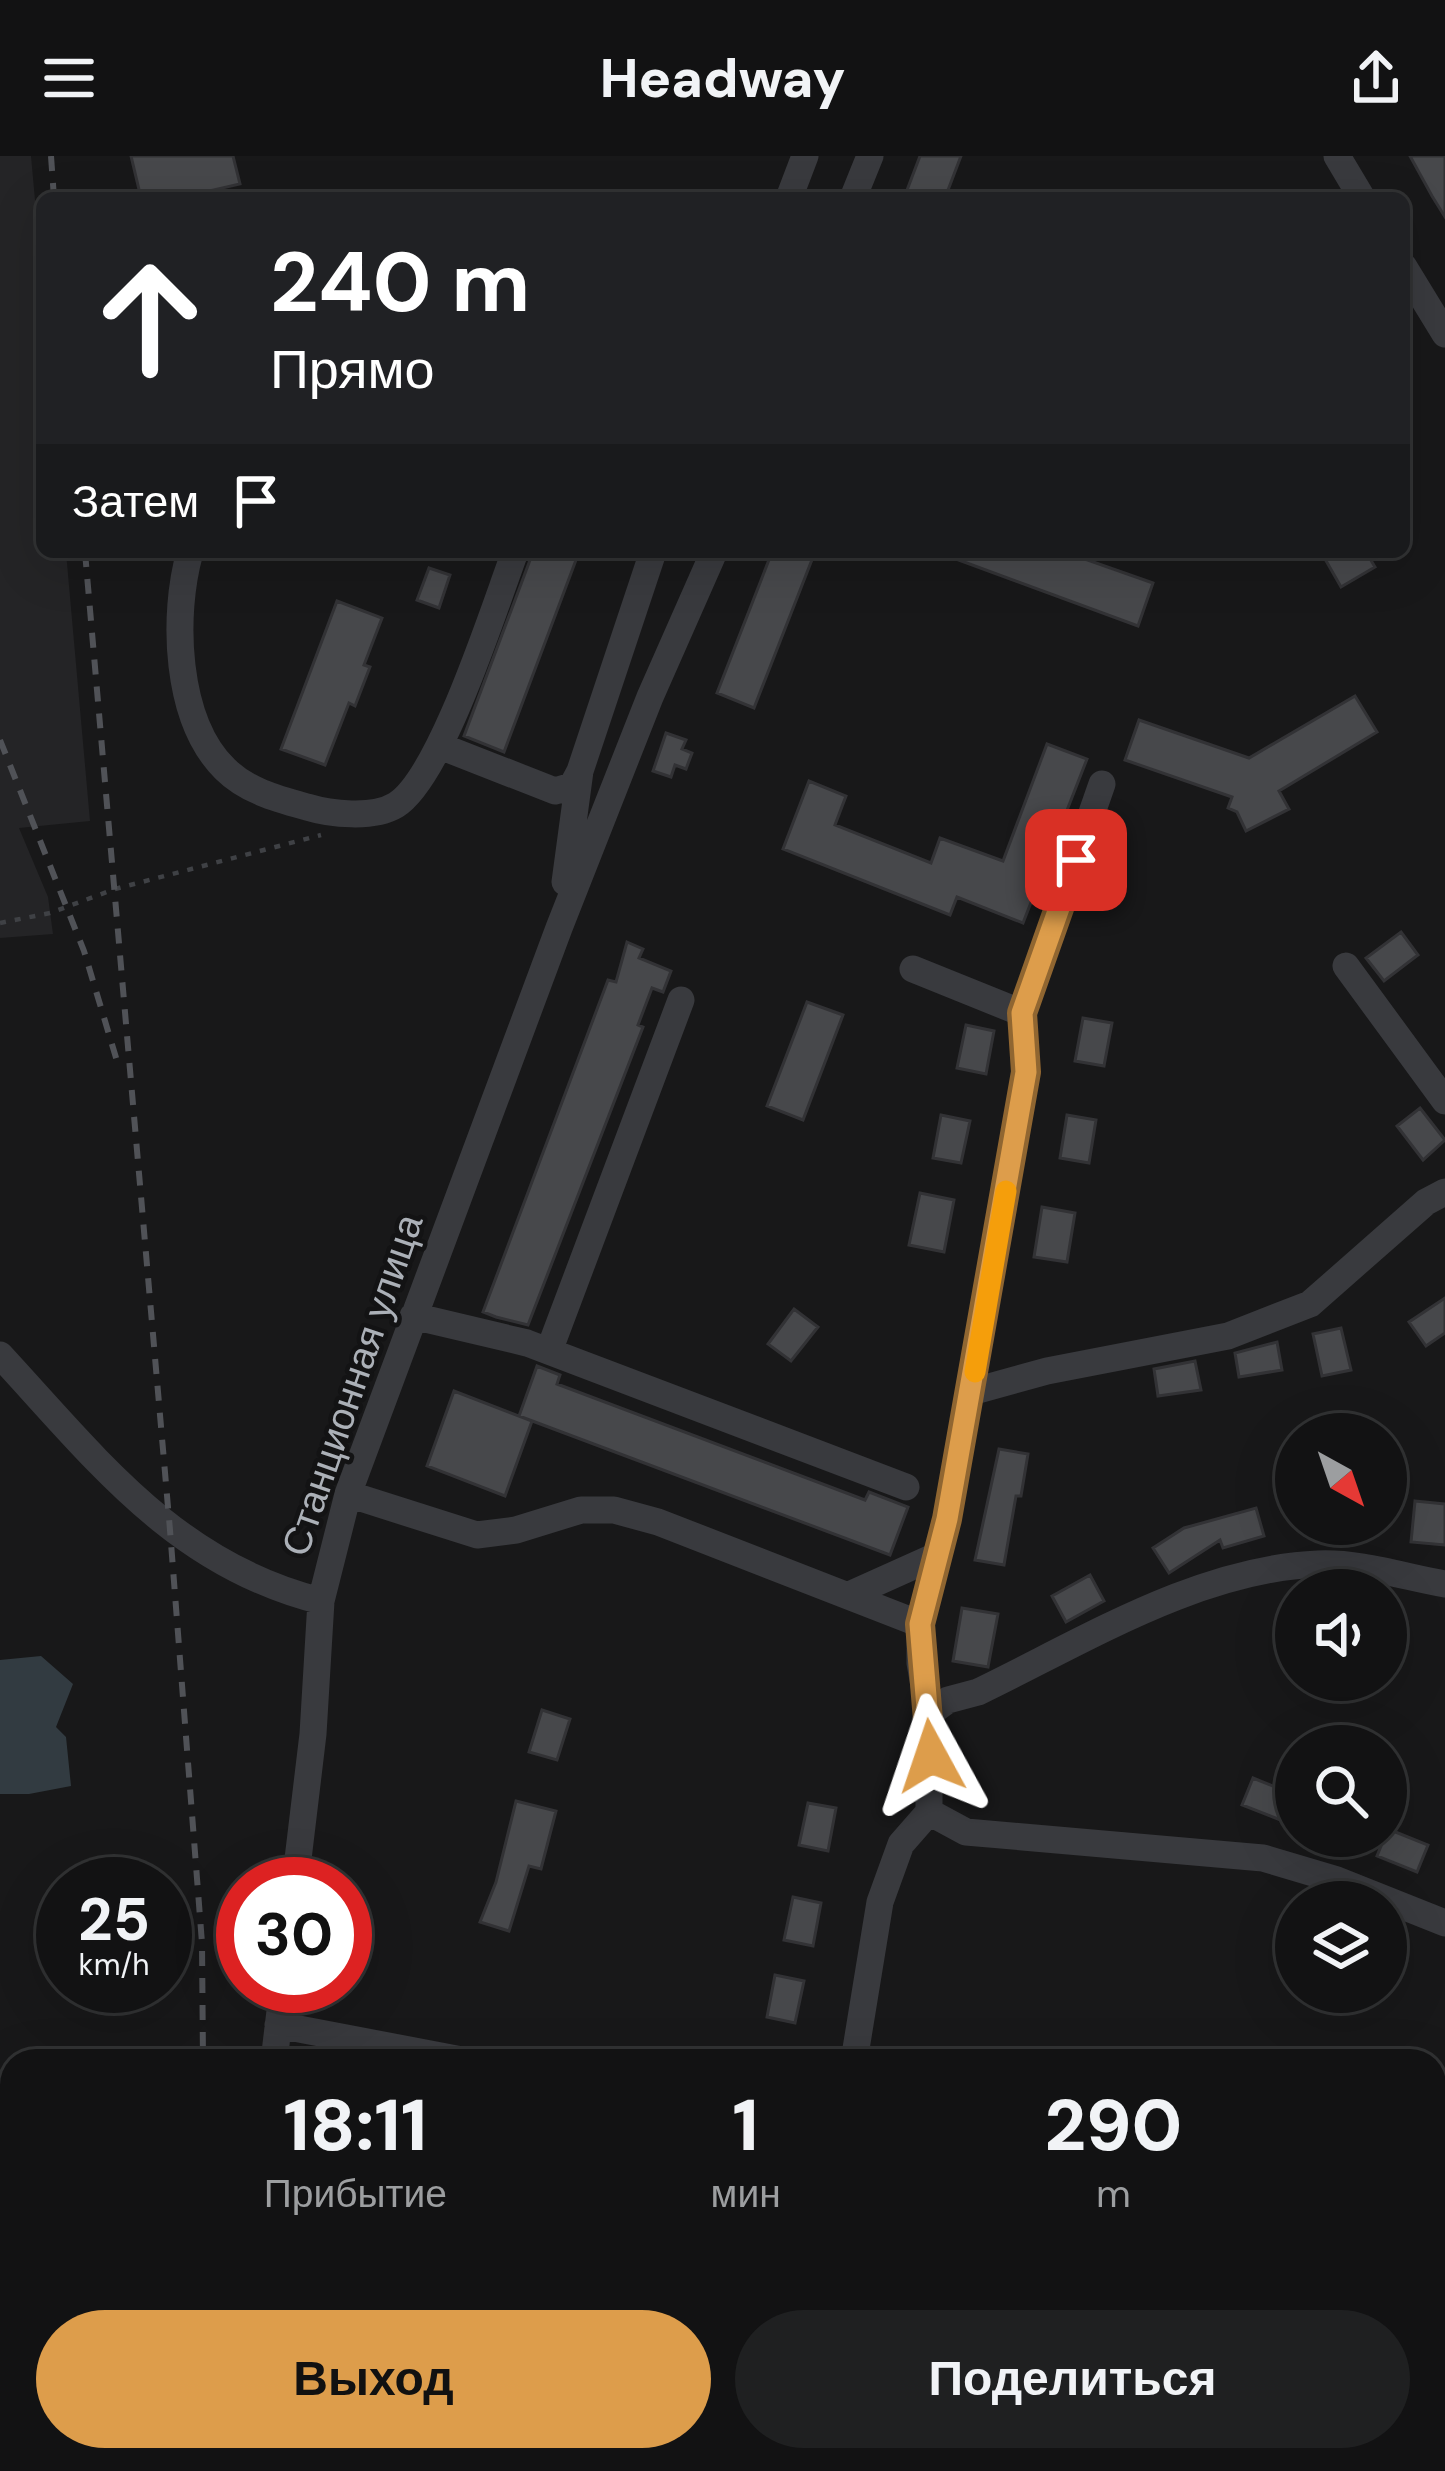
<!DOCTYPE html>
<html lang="ru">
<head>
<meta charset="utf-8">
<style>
	body { margin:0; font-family:"DM Sans",sans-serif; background:#1f2021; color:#f1f3f6; height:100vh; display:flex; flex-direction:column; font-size:45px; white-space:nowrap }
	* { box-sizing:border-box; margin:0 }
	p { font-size:39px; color:#9c9ea0 }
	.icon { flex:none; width:66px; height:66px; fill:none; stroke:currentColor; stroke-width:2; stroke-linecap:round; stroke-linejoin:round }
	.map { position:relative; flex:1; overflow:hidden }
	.drawer { position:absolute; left:0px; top:1893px; width:1446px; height:423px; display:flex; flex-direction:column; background:#121213; border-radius:36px 36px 0 0; box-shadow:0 12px 48px #0002,0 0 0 3px #313233 }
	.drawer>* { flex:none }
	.top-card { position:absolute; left:36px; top:36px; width:1374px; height:366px; border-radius:18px; box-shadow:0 12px 48px #0002,0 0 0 3px #313233; background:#202124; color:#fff; overflow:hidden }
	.needle { width:78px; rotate:140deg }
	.tools { position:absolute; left:1275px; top:1257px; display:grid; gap:24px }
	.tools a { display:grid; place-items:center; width:132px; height:132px; border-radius:50%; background:#121213; box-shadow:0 12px 48px #0002,0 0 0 3px #313233; font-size:60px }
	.speed { position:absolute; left:36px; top:1701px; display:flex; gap:24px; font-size:60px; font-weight:700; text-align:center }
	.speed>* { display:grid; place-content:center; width:156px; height:156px; border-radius:50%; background:#121213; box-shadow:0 12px 48px #0002,0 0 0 3px #313233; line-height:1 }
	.speed small { font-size:30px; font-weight:400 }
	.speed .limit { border:18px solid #d22; background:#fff; color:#111 }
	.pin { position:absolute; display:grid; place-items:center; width:102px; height:102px; color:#fff; margin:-51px; border-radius:24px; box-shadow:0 6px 18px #0006 }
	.me { position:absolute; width:132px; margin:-66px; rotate:355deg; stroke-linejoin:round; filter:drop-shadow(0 0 9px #0008) }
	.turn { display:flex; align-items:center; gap:42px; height:252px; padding:0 36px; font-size:54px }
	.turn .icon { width:156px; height:156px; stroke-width:2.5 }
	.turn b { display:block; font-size:84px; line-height:102px }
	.then { display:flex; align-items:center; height:114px; padding:0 36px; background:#0003; gap:24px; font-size:45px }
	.eta { display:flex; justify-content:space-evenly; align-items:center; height:204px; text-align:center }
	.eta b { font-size:72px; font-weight:800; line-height:84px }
	.cta { display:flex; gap:24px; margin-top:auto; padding:24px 36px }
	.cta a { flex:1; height:138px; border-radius:72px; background:#dd9d4b; color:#111; font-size:48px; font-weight:800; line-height:138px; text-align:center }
	.cta a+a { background:#1f2021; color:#f1f3f6 }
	header { display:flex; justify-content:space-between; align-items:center; height:156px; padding:0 36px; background:#121213; font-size:54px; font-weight:800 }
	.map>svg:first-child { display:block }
	.built { fill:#242426 }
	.water { fill:#323b41 }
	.building { fill:#47484b; stroke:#323235; stroke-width:3 }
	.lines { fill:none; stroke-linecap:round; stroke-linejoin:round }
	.path { stroke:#3f4145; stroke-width:4.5; stroke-dasharray:6 9; stroke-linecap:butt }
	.minor { stroke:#393a3e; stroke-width:27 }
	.rail { stroke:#505257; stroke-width:6; stroke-dasharray:15 12; stroke-linecap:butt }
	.route-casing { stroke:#906631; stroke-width:30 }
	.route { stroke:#dd9d4b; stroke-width:21 }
	.slow { stroke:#f59e0b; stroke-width:21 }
	.labels { text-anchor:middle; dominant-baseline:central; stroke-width:9; stroke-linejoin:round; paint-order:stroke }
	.street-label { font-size:39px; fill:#abb0b7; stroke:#131314 }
</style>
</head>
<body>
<header><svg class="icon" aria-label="menu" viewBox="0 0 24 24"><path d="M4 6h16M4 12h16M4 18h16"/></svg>Headway<svg class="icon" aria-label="share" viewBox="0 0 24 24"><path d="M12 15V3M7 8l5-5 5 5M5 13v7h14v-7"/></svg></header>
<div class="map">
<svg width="1445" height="2315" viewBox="0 0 1445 2315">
	<rect width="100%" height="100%" fill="#181819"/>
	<path class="built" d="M0 0H31L42 121V396H66L90 665 19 672 48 741 53 778 0 782Z"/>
	<path class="water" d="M41 1500 73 1528 56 1571 66 1581 71 1630 29 1638H0V1504Z"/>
	<path class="building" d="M131 0H233L240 28 179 42H141Z
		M920 0H961L945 42H904Z
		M1410 0H1445V61L1432 40Z
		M533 396H579L504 596 464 580Z
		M772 396H815L754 552 717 537Z
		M937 396H1065L1153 427 1138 470Z
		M1321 396H1366L1375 411 1341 431Z
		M429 412 450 419 439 452 417 444Z
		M337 445 382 462 364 509 370 511 355 550 349 547 325 609 281 593Z
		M1355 540 1377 576 1279 635 1289 653 1246 675 1237 656 1228 652 1232 641 1125 604 1139 564 1249 602Z
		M666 577 686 584 682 593 692 597 686 613 675 609 671 621 653 615Z
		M1047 588 1087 603 1023 767 957 741 950 759 783 693 809 625 846 640 835 669 931 707 940 682 1003 705Z
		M1401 776 1418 799 1384 825 1366 802Z
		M627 786 643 793 639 802 671 815 663 836 652 832 638 869 643 871 528 1169 496 1161 483 1156 608 824 616 826Z
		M807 846 843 859 803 964 767 950Z
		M1083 862 1112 867 1104 910 1075 905Z
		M966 869 994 875 986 918 957 912Z
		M1420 952 1445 984 1423 1004 1397 970Z
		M941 959 970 965 961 1007 933 1002Z
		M1067 959 1096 964 1089 1007 1060 1002Z
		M920 1037 954 1044 944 1096 909 1089Z
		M1042 1051 1075 1057 1067 1106 1034 1101Z
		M1445 1142V1177L1426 1190 1409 1166Z
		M794 1153 818 1171 791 1205 768 1188Z
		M1341 1172 1351 1214 1322 1220 1313 1178Z
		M1277 1186 1282 1214 1239 1221 1235 1197Z
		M1195 1205 1201 1234 1158 1240 1154 1213Z
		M537 1210 560 1219 557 1228 865 1344 869 1336 908 1351 890 1399 519 1260Z
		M454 1235 532 1265 505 1340 427 1310Z
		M999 1293 1028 1298 1021 1340H1016L1004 1409 975 1404Z
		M1415 1345 1445 1348V1389L1411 1386Z
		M1256 1352 1264 1380 1223 1392 1220 1384 1169 1417 1153 1392 1184 1372Z
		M1090 1419 1104 1445 1066 1466 1052 1440Z
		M962 1452 998 1458 988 1511 953 1505Z
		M542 1554 570 1563 557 1604 529 1596Z
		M1253 1622 1293 1638 1283 1665 1242 1649Z
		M516 1645 556 1655 541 1713 529 1710 509 1775 480 1766 496 1726Z
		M808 1647 836 1652 828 1695 799 1689Z
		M1388 1673 1428 1689 1417 1716 1377 1700Z
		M793 1741 821 1747 813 1790 784 1784Z
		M775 1819 804 1825 795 1867 767 1861Z"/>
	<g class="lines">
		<path class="path" d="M0 767 50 757 115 733 321 679"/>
		<path class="minor" d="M1337 0 1362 42
			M789 42 805 0
			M853 42 870 0
			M1404 111 1445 178
			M190 396C172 459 175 564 225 613 247 635 278 643 307 651 330 658 373 663 396 649 441 621 494 452 515 396
			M440 590 555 635 572 630 580 615
			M565 726 580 615 653 396
			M1346 810 1445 945
			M913 813 1022 857
			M413 1160 527 1187 906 1331
			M549 1195 681 844
			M0 1199C97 1304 176 1409 321 1445
			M971 1236 1047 1215 1228 1180 1310 1148 1426 1046 1445 1036
			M348 1338 477 1379 516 1374 581 1354H614L658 1366 920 1468
			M849 1439 938 1399
			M929 1558 920 1507V1468L947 1363 1026 917 1022 857 1102 628
			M929 1656V1558L948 1544 978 1536C1084 1485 1198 1413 1318 1408 1359 1406 1405 1421 1445 1428
			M295 1728 313 1578 321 1445 348 1338 559 772 650 541 714 396
			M278 1869 467 1905
			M274 1905 283 1830
			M854 1905 880 1746 901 1688 929 1656 966 1676 1263 1702 1337 1724 1445 1767
			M1434 2271 1445 2250
			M217 2315 219 2304
			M778 2315 780 2304
			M1411 2315 1417 2304"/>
		<path class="rail" d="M51 0 54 42
			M85 396 170 1374 202 1787 203 1905
			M0 584 84 795 117 905
			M145 2315 147 2304"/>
	</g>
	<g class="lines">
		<defs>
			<path id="route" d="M931 1600 920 1468 947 1363 1026 916 1022 857 1076 704"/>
		</defs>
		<use href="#route" class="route-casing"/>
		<use href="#route" class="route"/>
		<path class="slow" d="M975 1216 1006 1035"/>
	</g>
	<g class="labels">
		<g class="street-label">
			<text transform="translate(352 1229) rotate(-71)">Станционная улица</text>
		</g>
	</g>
</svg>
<div class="tools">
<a><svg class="needle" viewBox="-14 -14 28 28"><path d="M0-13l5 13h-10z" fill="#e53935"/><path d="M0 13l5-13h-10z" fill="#9c9ea0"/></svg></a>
<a><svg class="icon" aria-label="sound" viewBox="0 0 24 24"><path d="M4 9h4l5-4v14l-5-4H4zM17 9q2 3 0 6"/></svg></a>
<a><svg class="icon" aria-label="search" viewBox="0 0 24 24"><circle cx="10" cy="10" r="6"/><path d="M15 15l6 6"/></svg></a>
<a><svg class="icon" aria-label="layers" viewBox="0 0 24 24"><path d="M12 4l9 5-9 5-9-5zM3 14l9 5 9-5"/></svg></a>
</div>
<div class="speed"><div>25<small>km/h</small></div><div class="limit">30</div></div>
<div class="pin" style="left:1076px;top:704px;background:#d93025"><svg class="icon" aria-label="arrive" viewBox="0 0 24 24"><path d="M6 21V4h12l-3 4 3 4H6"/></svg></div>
<svg class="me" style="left:931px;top:1600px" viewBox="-20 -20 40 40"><path d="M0-17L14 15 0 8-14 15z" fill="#dd9d4b" stroke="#fff" stroke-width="4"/></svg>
<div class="top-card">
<div class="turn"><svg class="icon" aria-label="ahead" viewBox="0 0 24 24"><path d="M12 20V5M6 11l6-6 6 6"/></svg><div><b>240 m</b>Прямо</div></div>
<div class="then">Затем<svg class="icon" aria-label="arrive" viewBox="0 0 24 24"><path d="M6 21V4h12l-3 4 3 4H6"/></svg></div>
</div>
<section class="drawer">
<div class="eta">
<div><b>18:11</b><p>Прибытие</p></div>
<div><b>1</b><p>мин</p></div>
<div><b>290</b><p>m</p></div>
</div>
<div class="cta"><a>Выход</a><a>Поделиться</a></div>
</section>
</div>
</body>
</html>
